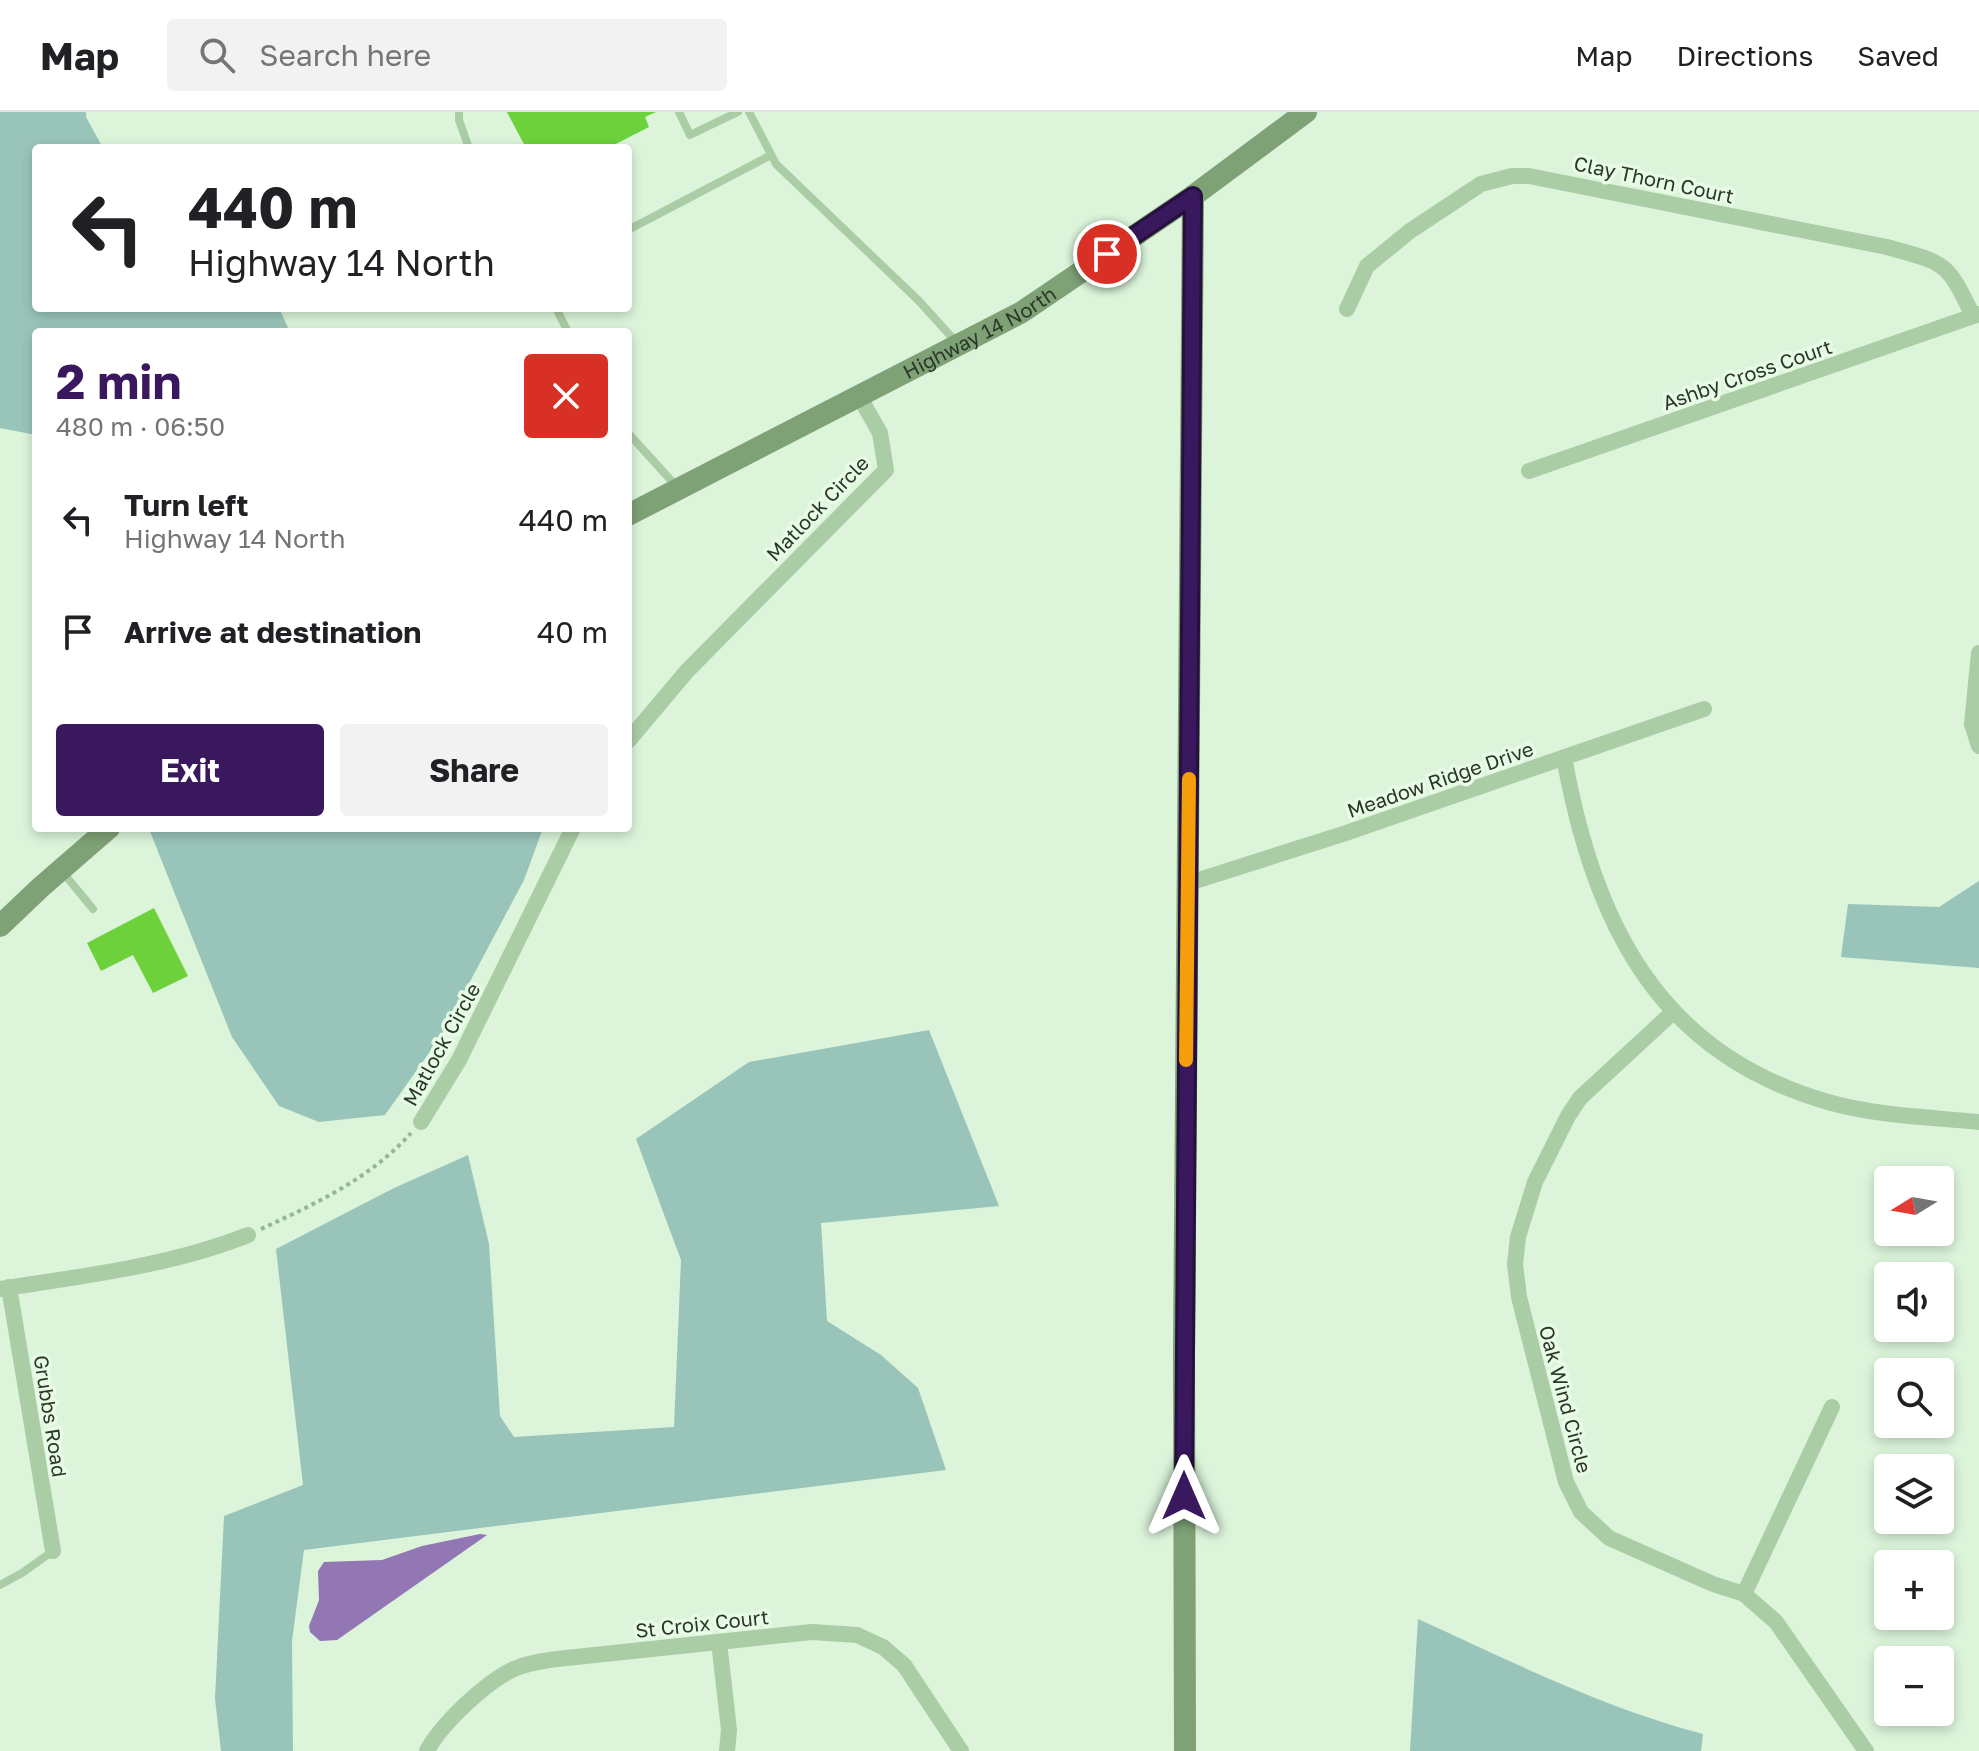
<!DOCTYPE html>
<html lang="en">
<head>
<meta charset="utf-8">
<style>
	body { margin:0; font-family:"Golos Text",sans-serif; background:#f2f2f2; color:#202124; height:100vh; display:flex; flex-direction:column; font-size:30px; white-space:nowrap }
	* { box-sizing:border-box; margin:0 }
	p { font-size:26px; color:#757577 }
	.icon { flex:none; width:44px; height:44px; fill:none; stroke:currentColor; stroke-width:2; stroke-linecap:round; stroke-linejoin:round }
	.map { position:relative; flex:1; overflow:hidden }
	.sheet { position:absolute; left:32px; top:216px; width:600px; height:504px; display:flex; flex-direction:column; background:#fff; border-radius:8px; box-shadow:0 4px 12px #0003 }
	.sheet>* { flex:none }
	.banner { position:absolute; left:32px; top:32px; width:600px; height:168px; border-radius:8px; box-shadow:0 4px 12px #0003; background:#fff; color:#202124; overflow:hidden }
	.needle { width:52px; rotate:259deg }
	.buttons { position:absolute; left:1874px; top:1054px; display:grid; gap:16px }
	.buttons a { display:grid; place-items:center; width:80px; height:80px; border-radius:8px; background:#fff; box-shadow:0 4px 12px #0003; font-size:40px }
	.pin { position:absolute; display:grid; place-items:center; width:68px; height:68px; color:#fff; margin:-34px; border:4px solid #fff; border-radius:50%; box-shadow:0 2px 8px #0007 }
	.me { position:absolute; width:88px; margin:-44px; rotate:0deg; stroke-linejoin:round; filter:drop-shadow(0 0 6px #0008) }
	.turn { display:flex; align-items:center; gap:28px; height:168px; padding:0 24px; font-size:36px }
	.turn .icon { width:104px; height:104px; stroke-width:2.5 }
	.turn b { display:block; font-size:56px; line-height:68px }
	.round { display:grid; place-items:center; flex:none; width:84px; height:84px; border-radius:8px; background:#f2f2f2 }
	.headline { display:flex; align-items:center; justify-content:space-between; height:136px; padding:0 24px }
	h1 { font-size:48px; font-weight:700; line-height:60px; color:#3a185e }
	.button { display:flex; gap:16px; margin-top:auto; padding:16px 24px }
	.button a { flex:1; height:92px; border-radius:8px; background:#3a185e; color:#fff; font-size:32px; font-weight:700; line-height:92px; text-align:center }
	.button a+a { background:#f2f2f2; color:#202124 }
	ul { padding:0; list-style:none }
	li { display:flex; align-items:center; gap:24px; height:112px; padding:0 24px }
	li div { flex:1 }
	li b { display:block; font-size:30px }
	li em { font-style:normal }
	header { display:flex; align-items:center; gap:48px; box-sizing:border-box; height:112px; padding:0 40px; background:#fff; border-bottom:2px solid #e0e0e0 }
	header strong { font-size:38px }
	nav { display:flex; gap:44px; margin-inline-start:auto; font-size:28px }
	.search { width:560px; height:72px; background:#f2f2f2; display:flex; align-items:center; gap:20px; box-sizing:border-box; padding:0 28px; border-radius:8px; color:#757577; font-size:30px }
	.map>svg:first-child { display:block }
	.green { fill:#99c4ba }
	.water { fill:#9376b4 }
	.building { fill:#6dd13b }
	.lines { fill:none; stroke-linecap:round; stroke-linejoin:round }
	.path { stroke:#95b98f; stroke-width:4; stroke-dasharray:4 4; stroke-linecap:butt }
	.lane { stroke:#aacda5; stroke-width:8 }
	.street { stroke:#aacda5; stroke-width:16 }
	.secondary { stroke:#7fa176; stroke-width:22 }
	.route-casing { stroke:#26103d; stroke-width:20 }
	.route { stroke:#3a185e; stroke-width:14 }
	.slow { stroke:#f59e0b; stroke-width:14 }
	.labels { text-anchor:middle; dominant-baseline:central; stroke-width:7; stroke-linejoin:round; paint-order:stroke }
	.street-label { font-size:20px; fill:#2b3827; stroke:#e8fbe7 }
</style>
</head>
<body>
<header>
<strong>Map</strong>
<div class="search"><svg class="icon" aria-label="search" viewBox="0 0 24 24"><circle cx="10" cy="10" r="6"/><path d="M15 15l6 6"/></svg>Search here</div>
<nav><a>Map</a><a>Directions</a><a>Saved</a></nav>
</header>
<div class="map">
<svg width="1979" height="1639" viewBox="0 0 1979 1639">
	<rect width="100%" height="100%" fill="#dbf4da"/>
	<path class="green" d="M0 0H86V5L103 36H36V196H279L290 220H36V323L0 316Z
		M543 716 524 768 441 924 385 1003 319 1010 279 994 232 925 149 717Z
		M1979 769V856L1841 845 1848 792 1939 795Z
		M929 918 999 1094 821 1111 827 1209 881 1243 918 1276 946 1358 304 1438 292 1529 293 1639H221L215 1587 224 1404 303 1373 276 1137 394 1076 468 1043 489 1132 500 1304 514 1325 674 1315 681 1148 636 1027 749 950Z
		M1418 1507C1510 1549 1604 1596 1703 1622L1701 1639H1410Z"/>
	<path class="water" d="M480 1422 487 1423 337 1528 320 1529 310 1520 309 1514 319 1488 318 1459 324 1450 382 1448 422 1434Z"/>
	<path class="building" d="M507 0H656L645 5 649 15 608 36H526Z
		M154 796 188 864 153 881 133 843 101 859 87 831Z"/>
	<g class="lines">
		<path class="path" d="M261 1117C315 1092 371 1066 411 1021"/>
		<path class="lane" d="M459 0V8L469 36
			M679 0 690 23 738 0
			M749 0 776 52 918 188 958 232
			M628 118 771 43
			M556 196 568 220
			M628 321 678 376
			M61 758 93 797
			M0 1473 22 1461 53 1439"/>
		<path class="street" d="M1347 197 1367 154 1410 119 1481 72 1512 64H1529L1887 135C1946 152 1946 148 1973 204
			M1529 359 1979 202
			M1979 541 1972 612 1979 634
			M628 629 687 559 886 358 880 321 859 284
			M1564 645C1594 809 1656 941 1828 990 1877 1004 1929 1005 1979 1010
			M1189 771 1343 722 1704 597
			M1672 901 1580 986 1568 1004 1535 1070 1518 1125 1515 1152 1519 1185 1566 1370 1581 1400 1609 1426 1713 1472 1744 1482 1776 1510 1866 1639
			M421 1010 459 948 573 716
			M9 1175 53 1439
			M0 1177C83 1164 170 1154 248 1123
			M1744 1482 1832 1295
			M719 1530 729 1618 727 1639
			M427 1639C441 1612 486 1570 514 1557 527 1551 542 1549 557 1547L812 1520 857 1523 883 1535 904 1553 961 1639"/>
		<g class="secondary">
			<path id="s1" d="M628 403 1022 200 1193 84 1306 0"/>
			<path d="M0 814 41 775 109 716"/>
			<path d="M1185 1639 1184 1241 1193 84"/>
		</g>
	</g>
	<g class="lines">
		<defs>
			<path id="route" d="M1107 142 1193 84 1184 1384"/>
		</defs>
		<use href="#route" class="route-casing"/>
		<use href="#route" class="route"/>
		<path class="slow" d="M1186 948 1189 667"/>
	</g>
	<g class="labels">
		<g class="street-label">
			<text transform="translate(1654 67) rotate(12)">Clay Thorn Court</text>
			<text stroke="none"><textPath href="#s1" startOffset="396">Highway 14 North</textPath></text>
			<text transform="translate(1747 262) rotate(-19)">Ashby Cross Court</text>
			<text transform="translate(817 396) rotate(-46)">Matlock Circle</text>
			<text transform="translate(1440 667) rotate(-19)">Meadow Ridge Drive</text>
			<text transform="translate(441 932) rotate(-61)">Matlock Circle</text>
			<text transform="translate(1566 1287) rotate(75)">Oak Wind Circle</text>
			<text transform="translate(51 1304) rotate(81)">Grubbs Road</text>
			<text transform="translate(702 1511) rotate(-6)">St Croix Court</text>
		</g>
	</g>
</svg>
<div class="buttons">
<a><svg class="needle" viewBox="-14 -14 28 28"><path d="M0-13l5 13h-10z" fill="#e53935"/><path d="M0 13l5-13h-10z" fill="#757577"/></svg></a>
<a><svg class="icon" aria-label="sound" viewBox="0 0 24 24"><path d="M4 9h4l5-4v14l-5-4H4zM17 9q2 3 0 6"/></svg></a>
<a><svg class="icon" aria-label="search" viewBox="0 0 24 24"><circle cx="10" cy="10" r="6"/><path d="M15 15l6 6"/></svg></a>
<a><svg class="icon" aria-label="layers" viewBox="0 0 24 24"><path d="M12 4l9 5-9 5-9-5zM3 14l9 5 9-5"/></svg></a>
<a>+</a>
<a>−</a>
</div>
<div class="pin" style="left:1107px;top:142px;background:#d93025"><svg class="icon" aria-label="arrive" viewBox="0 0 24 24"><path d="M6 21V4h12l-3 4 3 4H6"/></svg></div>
<svg class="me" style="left:1184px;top:1384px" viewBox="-20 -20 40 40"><path d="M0-17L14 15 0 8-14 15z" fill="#3a185e" stroke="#fff" stroke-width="4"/></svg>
<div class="banner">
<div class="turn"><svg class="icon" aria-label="left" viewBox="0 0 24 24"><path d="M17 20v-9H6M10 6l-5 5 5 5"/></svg><div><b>440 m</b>Highway 14 North</div></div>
</div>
<section class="sheet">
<div class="headline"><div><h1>2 min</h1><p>480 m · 06:50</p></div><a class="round" style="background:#d93025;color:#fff"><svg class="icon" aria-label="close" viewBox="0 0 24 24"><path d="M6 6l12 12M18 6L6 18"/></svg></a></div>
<ul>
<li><svg class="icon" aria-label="left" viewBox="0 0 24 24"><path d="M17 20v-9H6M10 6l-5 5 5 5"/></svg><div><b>Turn left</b><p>Highway 14 North</p></div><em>440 m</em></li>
<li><svg class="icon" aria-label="arrive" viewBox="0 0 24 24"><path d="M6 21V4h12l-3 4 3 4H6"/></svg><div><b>Arrive at destination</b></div><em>40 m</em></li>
</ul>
<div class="button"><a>Exit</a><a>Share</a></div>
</section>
</div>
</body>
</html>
